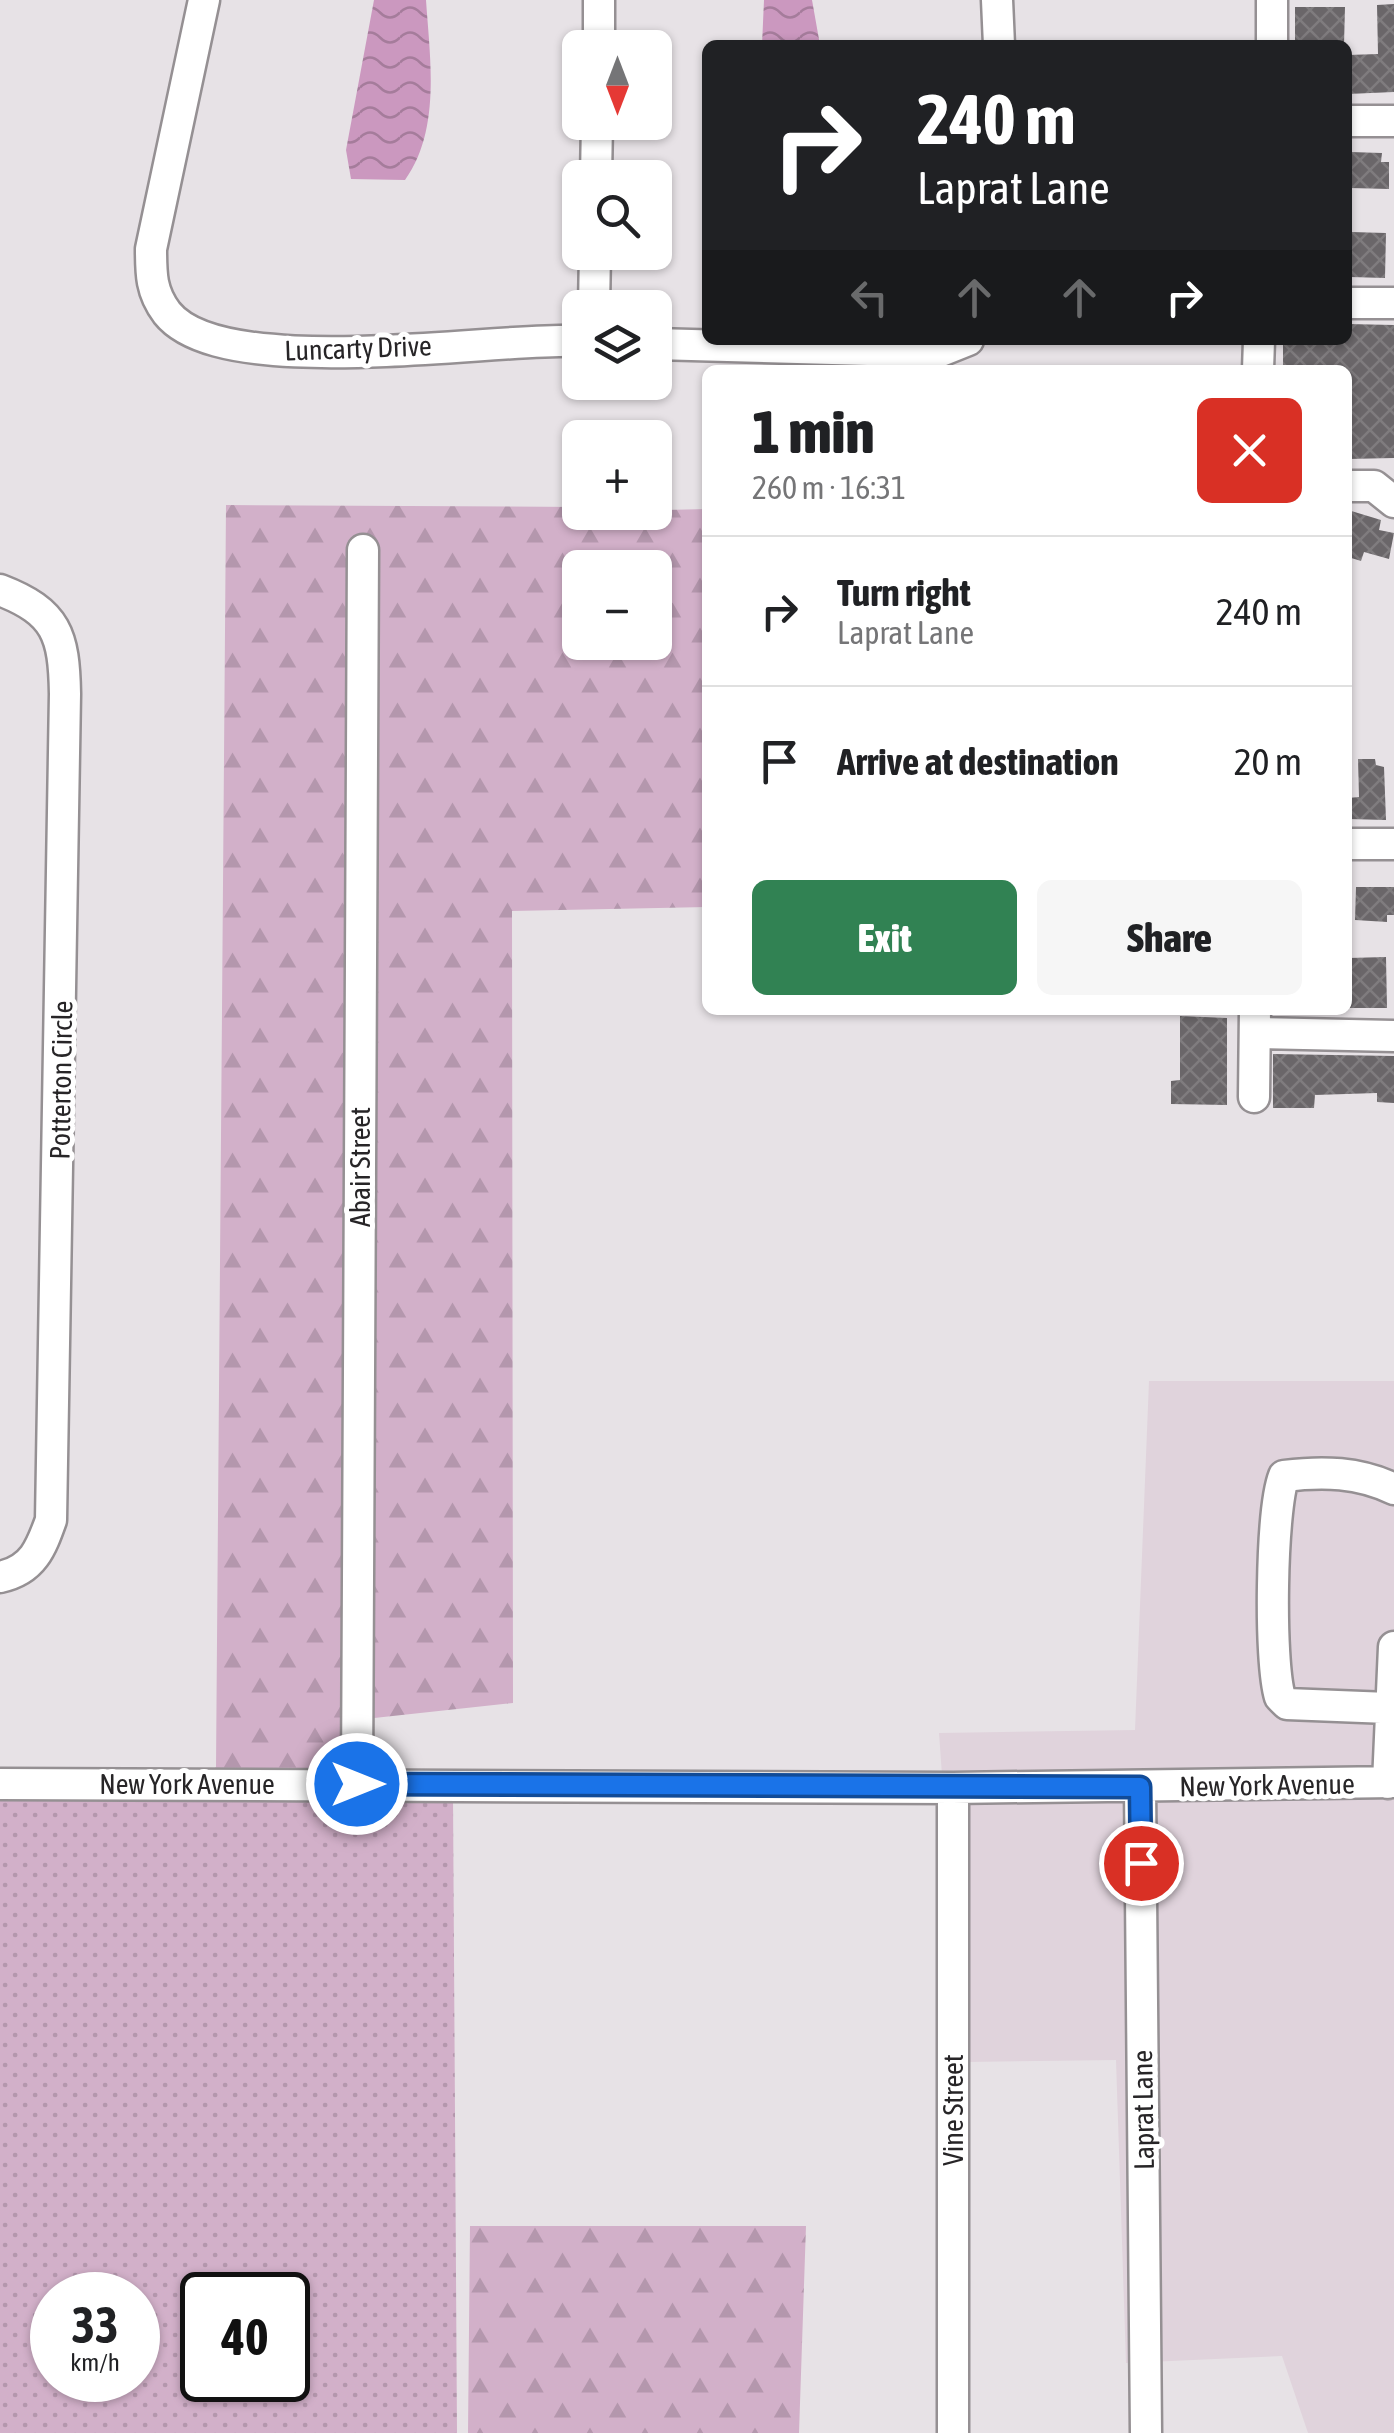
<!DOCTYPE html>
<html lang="en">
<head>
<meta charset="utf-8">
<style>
	body { margin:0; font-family:"Asap Condensed",sans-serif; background:#f6f6f6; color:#202124; height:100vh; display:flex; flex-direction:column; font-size:38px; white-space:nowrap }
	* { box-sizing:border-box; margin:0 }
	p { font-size:32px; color:#757577 }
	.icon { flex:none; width:55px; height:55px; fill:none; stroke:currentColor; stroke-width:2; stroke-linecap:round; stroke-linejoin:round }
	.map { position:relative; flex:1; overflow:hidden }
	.sheet { position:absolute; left:702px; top:365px; width:650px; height:650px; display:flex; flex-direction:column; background:#fff; border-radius:15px; box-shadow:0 2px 8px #0004 }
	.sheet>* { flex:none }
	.guide { position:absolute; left:702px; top:40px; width:650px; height:305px; border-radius:15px; box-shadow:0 2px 8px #0004; background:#202124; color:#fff; overflow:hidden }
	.needle { width:65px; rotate:180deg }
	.tools { position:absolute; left:562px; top:30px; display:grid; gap:20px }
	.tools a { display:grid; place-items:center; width:110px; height:110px; border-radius:15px; background:#fff; box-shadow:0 2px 8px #0004; font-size:50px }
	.speed { position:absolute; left:30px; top:2272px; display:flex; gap:20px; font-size:50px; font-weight:700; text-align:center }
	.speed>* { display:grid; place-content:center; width:130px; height:130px; border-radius:50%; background:#fff; box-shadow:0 2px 8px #0004; line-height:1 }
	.speed small { font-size:25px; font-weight:400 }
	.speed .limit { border:5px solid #111; border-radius:15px; background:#fff; color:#111 }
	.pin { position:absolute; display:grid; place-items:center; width:85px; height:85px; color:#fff; margin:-42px; border:5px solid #fff; border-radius:50%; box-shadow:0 2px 10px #0007 }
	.me { position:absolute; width:110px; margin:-55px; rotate:90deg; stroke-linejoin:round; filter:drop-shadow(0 0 8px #0008) }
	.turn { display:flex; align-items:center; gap:35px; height:210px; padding:0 50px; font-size:45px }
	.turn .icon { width:130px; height:130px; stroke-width:2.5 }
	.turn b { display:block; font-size:70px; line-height:85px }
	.lanes { display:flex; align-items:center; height:95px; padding:0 50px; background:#0003; justify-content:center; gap:50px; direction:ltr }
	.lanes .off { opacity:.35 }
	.round { display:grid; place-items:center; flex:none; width:105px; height:105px; border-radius:15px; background:#f6f6f6 }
	.overview { display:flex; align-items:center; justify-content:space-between; height:170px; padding:0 50px }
	h1 { font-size:60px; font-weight:800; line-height:75px }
	.cta { display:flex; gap:20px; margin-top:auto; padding:20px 50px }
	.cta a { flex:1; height:115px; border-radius:15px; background:#318253; color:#fff; font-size:40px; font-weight:800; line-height:115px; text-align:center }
	.cta a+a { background:#f6f6f6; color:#202124 }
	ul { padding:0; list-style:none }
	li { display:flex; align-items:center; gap:30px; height:150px; padding:0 50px; border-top:2px solid #e0e0e0 }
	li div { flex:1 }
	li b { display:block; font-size:38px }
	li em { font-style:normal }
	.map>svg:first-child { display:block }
	.built { fill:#e0d3dc }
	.grass { fill:url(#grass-dots); fill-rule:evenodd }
	.forest { fill:url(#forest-firs); fill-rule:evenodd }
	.water { fill:url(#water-waves) }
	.building { fill:url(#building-cross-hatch) }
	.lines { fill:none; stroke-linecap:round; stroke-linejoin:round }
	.minor-casing { stroke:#959093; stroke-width:35 }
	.minor { stroke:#fff; stroke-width:30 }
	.route-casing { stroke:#114b97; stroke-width:25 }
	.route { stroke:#1a73e8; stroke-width:18 }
	.labels { text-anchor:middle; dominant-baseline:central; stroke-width:10; stroke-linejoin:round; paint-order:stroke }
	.street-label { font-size:28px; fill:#272527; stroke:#fff }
</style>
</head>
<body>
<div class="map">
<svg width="1394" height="2433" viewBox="0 0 1394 2433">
	<defs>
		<pattern id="grass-dots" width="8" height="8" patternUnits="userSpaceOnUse" patternTransform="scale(2.5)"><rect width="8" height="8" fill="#d2b0c9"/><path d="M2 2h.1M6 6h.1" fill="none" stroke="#b497ad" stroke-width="1.8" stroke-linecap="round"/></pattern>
		<pattern id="forest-firs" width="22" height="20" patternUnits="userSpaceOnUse" patternTransform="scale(2.5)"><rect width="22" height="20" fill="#d2b0c9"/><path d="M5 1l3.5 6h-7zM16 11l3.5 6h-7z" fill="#b497ad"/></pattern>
		<pattern id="water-waves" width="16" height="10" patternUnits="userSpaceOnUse" patternTransform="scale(2.5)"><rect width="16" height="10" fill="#cb98bf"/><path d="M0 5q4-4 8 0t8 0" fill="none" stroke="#a57c9b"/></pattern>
		<pattern id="building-cross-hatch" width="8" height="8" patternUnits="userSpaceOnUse" patternTransform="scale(2.5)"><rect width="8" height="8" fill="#6a6669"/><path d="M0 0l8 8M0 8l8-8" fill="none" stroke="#7f7c7e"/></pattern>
	</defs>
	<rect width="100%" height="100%" fill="#e7e2e6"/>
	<path class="built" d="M1149 1381H1394V1770L942 1775 939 1733 1135 1730Z
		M1394 1795V2433H1308L1282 2356 1126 2363 1116 2060 966 2062 944 1800Z"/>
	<path class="grass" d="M0 1797H453L457 2433H0ZM52 2295H138V2380H52ZM202 2295H288V2380H202Z"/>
	<path class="forest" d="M226 505 580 507V512L707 509V907L512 911 513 1703 365 1719 367 1771H212L216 1767ZM580 568H655V642H580Z
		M470 2226H806L799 2433H468Z"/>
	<path class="water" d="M374 0H426C430 59 441 130 405 180L351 179 346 150Z
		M764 0H812L820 45H762Z"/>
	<path class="building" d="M1394 4V92L1348 94V55L1378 54 1377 5Z
		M1295 7H1345L1344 45H1295Z
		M1350 152 1382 153 1381 162H1389V189L1350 188Z
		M1351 232 1386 233 1385 278 1350 277Z
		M1348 324 1394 325V458L1348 459V370H1283V340H1348Z
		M1348 510 1381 520 1379 530 1394 533 1389 559 1364 552 1361 561 1348 557Z
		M1358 759H1375L1376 765 1384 767 1386 820 1348 819V798L1359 797Z
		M1356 887H1394V915H1387V922L1355 920Z
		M1386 957 1387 1008H1348V958Z
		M1180 1016 1227 1018V1105L1171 1104V1081L1180 1080Z
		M1273 1054 1394 1056V1103L1377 1102V1093L1315 1095 1314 1108H1273Z"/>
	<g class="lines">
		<defs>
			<path id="minor" d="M204 0 151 249C151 274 151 292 167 313 223 383 492 337 580 341
				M997 0 999 45
				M1272 45V0
				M599 48V0
				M1348 121H1394
				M596 178 597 122
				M1348 303H1394
				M594 308 595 252
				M655 344 938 352 968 340
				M1258 370 1259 340
				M1348 486H1374L1394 502
				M0 590C57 612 64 635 65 694L51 1520C41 1548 33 1570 0 1577
				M1348 844H1394
				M1255 1033 1394 1036
				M1254 1097 1255 1010
				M1388 1708 1287 1704 1280 1697C1269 1662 1271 1509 1284 1476 1323 1471 1359 1472 1394 1489
				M1388 1783 1394 1647
				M0 1784 953 1788 1394 1782
				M357 1784 363 550
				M1140 1787 1146 2433
				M953 1788V2433"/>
		</defs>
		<use href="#minor" class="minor-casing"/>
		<use href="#minor" class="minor"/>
	</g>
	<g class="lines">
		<defs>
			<path id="route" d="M357 1784 1140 1787 1141 1863"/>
		</defs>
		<use href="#route" class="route-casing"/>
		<use href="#route" class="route"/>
	</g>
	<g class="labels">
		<g class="street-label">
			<text transform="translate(358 348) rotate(-2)">Luncarty Drive</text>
			<text transform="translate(61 1080) rotate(-89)">Potterton Circle</text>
			<text transform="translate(360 1167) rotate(-90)">Abair Street</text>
			<text x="187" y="1784">New York Avenue</text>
			<text transform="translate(1267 1785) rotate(-1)">New York Avenue</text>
			<text transform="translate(953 2110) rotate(-90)">Vine Street</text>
			<text transform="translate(1143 2110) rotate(-91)">Laprat Lane</text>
		</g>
	</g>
</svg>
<div class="tools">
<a><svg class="needle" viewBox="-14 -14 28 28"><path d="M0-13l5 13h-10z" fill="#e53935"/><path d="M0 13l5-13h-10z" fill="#757577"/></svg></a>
<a><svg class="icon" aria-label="search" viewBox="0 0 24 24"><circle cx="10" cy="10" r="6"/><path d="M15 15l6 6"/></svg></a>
<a><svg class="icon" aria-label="layers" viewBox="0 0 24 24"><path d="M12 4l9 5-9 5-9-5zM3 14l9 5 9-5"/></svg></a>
<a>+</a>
<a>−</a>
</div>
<div class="speed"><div>33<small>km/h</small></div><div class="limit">40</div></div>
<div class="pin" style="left:1141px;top:1863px;background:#d93025"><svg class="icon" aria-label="arrive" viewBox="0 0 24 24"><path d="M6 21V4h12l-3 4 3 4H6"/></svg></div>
<svg class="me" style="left:357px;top:1784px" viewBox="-20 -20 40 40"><circle r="17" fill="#1a73e8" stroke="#fff" stroke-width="3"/><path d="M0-11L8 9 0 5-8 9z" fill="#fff"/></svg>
<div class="guide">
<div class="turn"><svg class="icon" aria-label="right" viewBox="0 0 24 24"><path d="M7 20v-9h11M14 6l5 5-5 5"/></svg><div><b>240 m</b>Laprat Lane</div></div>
<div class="lanes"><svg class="icon off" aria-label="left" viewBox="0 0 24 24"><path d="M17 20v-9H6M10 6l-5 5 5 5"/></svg><svg class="icon off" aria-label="ahead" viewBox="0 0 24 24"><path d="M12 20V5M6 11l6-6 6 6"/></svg><svg class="icon off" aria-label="ahead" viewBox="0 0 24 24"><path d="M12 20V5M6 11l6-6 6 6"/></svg><svg class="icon" aria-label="right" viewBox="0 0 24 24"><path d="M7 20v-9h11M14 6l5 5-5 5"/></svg></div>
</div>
<section class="sheet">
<div class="overview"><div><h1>1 min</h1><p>260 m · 16:31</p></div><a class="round" style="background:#d93025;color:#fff"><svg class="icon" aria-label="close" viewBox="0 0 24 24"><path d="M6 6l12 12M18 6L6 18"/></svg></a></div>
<ul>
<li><svg class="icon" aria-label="right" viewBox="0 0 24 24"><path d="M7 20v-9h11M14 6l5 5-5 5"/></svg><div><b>Turn right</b><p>Laprat Lane</p></div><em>240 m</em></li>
<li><svg class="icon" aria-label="arrive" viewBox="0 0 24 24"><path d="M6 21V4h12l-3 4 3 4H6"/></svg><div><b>Arrive at destination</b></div><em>20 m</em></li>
</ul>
<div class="cta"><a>Exit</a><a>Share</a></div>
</section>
</div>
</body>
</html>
